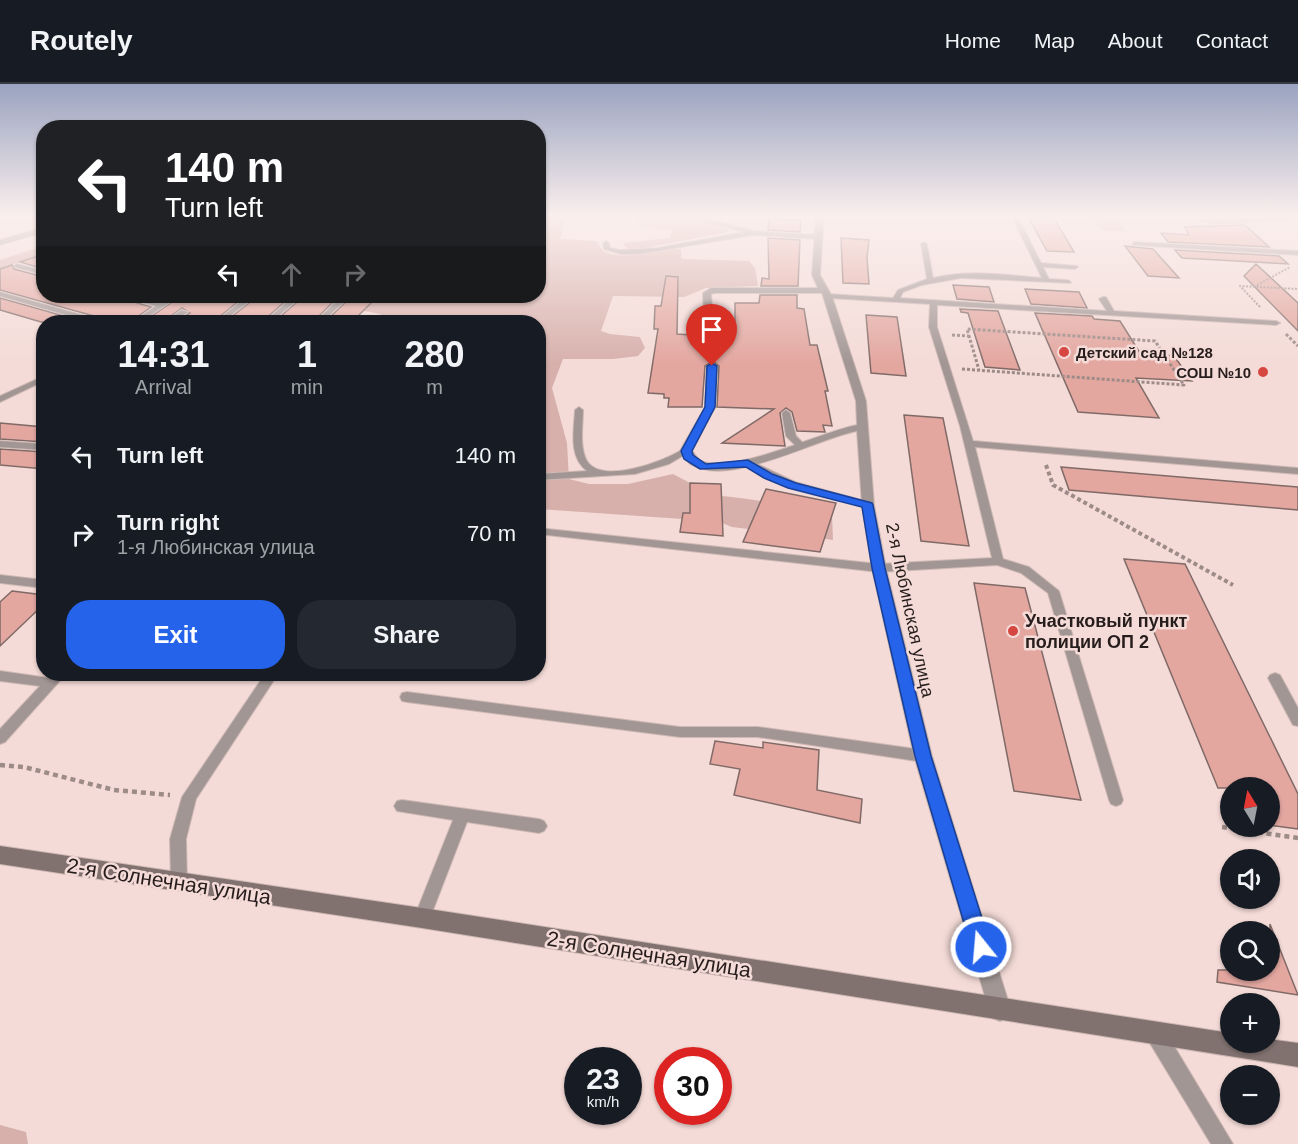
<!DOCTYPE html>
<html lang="en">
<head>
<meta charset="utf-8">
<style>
	body { margin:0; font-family:Arial,sans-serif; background:#242831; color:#f1f3f6; height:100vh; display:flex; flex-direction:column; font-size:22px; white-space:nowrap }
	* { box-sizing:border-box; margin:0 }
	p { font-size:20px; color:#9ea1a6 }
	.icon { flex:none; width:33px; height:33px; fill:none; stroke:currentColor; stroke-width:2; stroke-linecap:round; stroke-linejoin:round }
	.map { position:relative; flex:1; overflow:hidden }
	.sheet { position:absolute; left:36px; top:231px; width:510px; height:366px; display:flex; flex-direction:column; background:#171b24; border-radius:24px; box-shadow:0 2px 4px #0004 }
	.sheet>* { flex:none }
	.guide { position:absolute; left:36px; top:36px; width:510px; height:183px; border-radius:24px; box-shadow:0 2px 4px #0004; background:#202124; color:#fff; overflow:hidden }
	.needle { width:39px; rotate:350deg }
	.tools { position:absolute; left:1220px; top:693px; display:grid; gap:12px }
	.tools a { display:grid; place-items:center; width:60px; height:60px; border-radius:50%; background:#171b24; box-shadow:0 2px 4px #0004; font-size:30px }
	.speed { position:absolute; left:564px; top:963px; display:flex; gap:12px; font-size:30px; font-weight:700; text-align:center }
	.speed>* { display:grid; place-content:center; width:78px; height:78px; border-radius:50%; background:#171b24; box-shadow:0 2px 4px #0004; line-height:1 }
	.speed small { font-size:15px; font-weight:400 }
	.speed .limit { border:9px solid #d22; background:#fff; color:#111 }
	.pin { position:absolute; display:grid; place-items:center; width:51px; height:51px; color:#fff; margin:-62px -26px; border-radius:50% 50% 50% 0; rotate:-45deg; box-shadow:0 0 6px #0007 }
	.pin .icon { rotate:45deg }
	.me { position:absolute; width:66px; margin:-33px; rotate:343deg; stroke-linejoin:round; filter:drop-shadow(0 0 4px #0008) }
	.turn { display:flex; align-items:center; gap:21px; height:126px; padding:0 30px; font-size:27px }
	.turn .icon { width:78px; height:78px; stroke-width:2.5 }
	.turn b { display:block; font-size:42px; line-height:51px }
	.lanes { display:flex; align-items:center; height:57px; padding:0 30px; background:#0003; justify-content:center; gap:30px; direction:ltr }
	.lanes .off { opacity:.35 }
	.eta { display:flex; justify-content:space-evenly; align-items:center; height:102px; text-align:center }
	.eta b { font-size:36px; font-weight:700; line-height:42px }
	.button { display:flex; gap:12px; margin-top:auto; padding:12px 30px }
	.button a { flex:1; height:69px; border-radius:24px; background:#2563eb; color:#fff; font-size:24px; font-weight:700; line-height:69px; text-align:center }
	.button a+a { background:#242831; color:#f1f3f6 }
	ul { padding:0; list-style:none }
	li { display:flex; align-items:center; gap:18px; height:78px; padding:0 30px }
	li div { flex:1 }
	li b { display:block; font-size:22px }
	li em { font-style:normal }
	header { display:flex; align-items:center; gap:36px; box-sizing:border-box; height:84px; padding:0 30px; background:#171b24; border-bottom:2px solid #363941 }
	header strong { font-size:28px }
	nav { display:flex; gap:33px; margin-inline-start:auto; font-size:21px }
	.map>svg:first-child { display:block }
	.green { fill:#d7b0ac }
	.building { fill:#e3a7a0; stroke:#806a67; stroke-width:1.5 }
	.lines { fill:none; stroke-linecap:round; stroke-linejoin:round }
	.lane-casing { stroke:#cfb9b5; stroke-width:2 }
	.street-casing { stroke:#cfb9b5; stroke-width:2 }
	.secondary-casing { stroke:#cfb9b5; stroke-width:2 }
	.path-far3 { stroke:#9d8b88; stroke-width:2; stroke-dasharray:2 1.5; stroke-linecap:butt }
	.path-far2 { stroke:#9d8b88; stroke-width:3; stroke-dasharray:3 2; stroke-linecap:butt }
	.path-far1 { stroke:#9d8b88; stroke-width:4; stroke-dasharray:4 3; stroke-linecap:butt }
	.path { stroke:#9d8b88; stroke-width:4.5; stroke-dasharray:5 4; stroke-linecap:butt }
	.lane { fill:#a19694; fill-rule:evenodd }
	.street { fill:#a19694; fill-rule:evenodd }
	.secondary { fill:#817270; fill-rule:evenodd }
	.route { fill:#2563eb; stroke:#184099; stroke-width:1.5 }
	.poi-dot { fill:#d64742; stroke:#f4dbd7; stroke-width:2 }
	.labels { text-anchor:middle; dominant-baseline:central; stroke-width:5; stroke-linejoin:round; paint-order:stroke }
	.far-poi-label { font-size:15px; font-weight:bold; fill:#261d1c; stroke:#f4dbd7; text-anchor:start }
	.street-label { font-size:18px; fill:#261d1c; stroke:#f4dbd7 }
	.poi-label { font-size:18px; font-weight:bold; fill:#261d1c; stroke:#f4dbd7; text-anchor:start }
	.near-street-label { font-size:21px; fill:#261d1c; stroke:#f4dbd7 }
</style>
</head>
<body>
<header>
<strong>Routely</strong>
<nav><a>Home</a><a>Map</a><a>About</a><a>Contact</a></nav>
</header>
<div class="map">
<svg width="1298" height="1060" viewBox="0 0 1298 1060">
	<rect width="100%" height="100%" fill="#f4dbd7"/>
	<path class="green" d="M539 131C600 131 668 123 727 144L729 148 638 165H627L623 159 670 154 672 146 639 143 638 135 634 134 573 135 565 136 560 155 596 157C600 161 601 166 605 168 620 176 657 167 674 165H681V174L685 175 749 177 755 184 758 202 706 204 684 213 613 212 601 247 610 250 640 253 645 264 638 272 613 275H563L552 304 567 359 569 395 589 400H628L673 390 690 399V410C739 411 785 421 832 431L833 456 732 443 700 430 683 429 682 435 539 425 538 238H406L407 237C391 235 378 228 363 227L378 212H538Z
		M1096 133 1117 136 1125 147 1101 146 1093 134Z
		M43 162V170L0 185V176Z
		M0 1041 26 1048 28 1060H0Z"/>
	<path class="building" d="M1027 131H1052L1074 168 1047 167Z
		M769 135 801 136 800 148 768 146Z
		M1245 141 1269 163 1168 158 1161 149 1189 151 1185 143Z
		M768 154 800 156 798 202H761L762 194 769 195Z
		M841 154 869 156 867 174 869 200 843 199Z
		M1125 162 1153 165 1179 194 1148 192Z
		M1175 166 1279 172 1288 180 1182 174Z
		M44 170V185L20 178Z
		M1256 180 1298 219V247L1244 192Z
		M12 181 14 185 44 193V212H120L121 214 151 223 130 238H103L101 234 0 206V185Z
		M666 192 678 193 677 250 708 252 735 250V219H759L760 211H797V224L804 225 810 261H817L828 307H825L832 342 823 341 825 348 797 347 792 328 786 324 780 329 785 362 722 359 774 325 717 323 719 282 713 277 705 282 702 323H668L669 314H664V310L648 309 658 245H654L655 222H661Z
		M953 201 989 203 994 218 957 215Z
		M1025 205 1079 208 1087 224 1031 220Z
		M181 212H245L213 238H175L190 229 182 224 163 238H143Z
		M258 212H291L262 238H225Z
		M304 212H339L313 238H274Z
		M352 212H378L352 238H325Z
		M0 214 85 238H41L0 226Z
		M960 225 998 227 1020 286 985 283 968 229 961 228Z
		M1035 229 1092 232 1094 235 1120 237 1140 269 1174 272 1192 297 1136 294 1159 334 1078 328Z
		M866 231 897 233 906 292 871 289Z
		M904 331 943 334 969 462 921 457Z
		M0 339 44 343V358L0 355Z
		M0 365 44 368V385L0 381Z
		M1061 383 1298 403V426L1069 406Z
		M690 399 721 400 723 452 680 448 683 429H690Z
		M766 405 836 419 820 468 743 458Z
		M1124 475 1185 480 1298 710V745L1269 741V704H1218Z
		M974 499 1025 504 1081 716 1014 707Z
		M12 507 44 511V520L0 562V518Z
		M715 657 763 664V658L819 666 817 706 862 715 860 739 734 711 740 685 710 680Z
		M1270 840 1298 911 1217 898 1218 886H1269Z"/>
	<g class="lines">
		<defs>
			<path id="lane" d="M679 131H691L754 147 817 151 820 153 817 155 754 151 638 170H620L604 165 603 159 606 157 609 159 610 164 620 166 657 164 744 148Z
				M1011 131H1017L1041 179 1077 182 1078 183 1075 185 1043 183 1049 195 1068 196 1071 198 1070 199 961 194 922 201 903 208 900 214 1107 227 1099 215 1103 213H1106L1114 227 1276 237 1280 239 1276 241 937 221V243L973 357 1298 384V390L975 363 1003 475 1029 483 1059 507 1123 716 1121 720 1116 722 1111 720 1109 716 1048 509 1021 489 997 481 879 488 538 450V444L879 480 992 474 960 342 929 243 930 220 828 214 824 212 828 210 893 214 898 206 927 195 921 160 924 158 927 160 933 194C969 185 1006 191 1042 194Z
				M1298 131V135L1218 140 1199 137 1202 135 1218 136Z
				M1134 158 1298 167V171L1132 161Z
				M17 180 44 187V191L15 183 14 182Z
				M0 208 100 236 101 238H91L0 212Z
				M122 212H132L160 218 171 212H179L140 238H132L156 222Z
				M248 212H256L222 238H215Z
				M294 212H302L271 238H264Z
				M342 212H350L322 238H315Z
				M181 226 188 228 172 238H165Z
				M44 292V297L0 318V312Z
				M579 323 583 326C583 342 579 362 587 377 602 401 665 377 683 365L686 364 691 367 669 380 635 390 538 396V390L587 387C568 373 574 346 575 326Z
				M786 326 790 329 796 352 806 362 804 364H798L786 352 782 329Z
				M0 357 44 360V366L0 363Z
				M749 376 795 398 872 419 873 421 868 424 788 402 746 381V377Z
				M0 491 44 496V504L0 499Z
				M0 587 49 594 53 590H66L5 658 0 660V645L40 602 0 597Z
				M1275 589 1280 591 1298 624V642L1293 641 1268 594 1270 591Z
				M265 590H278L196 715 186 755 187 799 185 804 179 806 173 804 171 799 170 755 182 713Z
				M407 608 680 643H758L923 666 928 668 930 672 928 676 923 678 758 653H680L407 618 402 617 400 613 402 609Z
				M402 716 539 735 544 737 547 742 544 747 539 749 467 738 430 834 428 840 422 842 416 840 414 834 453 736 397 727 394 722 397 717Z
				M1155 940 1162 942 1233 1060H1211L1148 956 1146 949 1148 942Z"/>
			<path id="street" d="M816 131H824L820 191 832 212 866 317 874 421 886 484 932 672 1011 926 1008 934 1000 937 992 934 989 926 914 672 872 484 862 421 857 347C816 355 730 403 692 381 687 379 683 371 680 367L705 323 707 282 712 279 717 282 715 323 692 367C695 370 697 375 701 377 734 391 820 348 857 341L856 317 822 209H715L711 210 714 247 709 250 704 247 703 209 711 204H818L812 191Z
				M44 143V148L0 161V156Z"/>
			<path id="secondary" d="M0 762 422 824 1230 949V958H1269V955L1298 959V983L422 844 0 780Z"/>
		</defs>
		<use href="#lane" class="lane-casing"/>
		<use href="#street" class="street-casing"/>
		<use href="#secondary" class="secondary-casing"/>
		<path class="path-far3" d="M1254 203 1290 183
			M1260 223 1240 202 1298 205"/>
		<path class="path-far2" d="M1286 250 1298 262
			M952 251 969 252
			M962 285 1184 301 1155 257 967 245 979 286"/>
		<path class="path-far1" d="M1046 381 1053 401 1233 501"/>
		<path class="path" d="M0 681 24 683 114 706 170 711
			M1222 743 1298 754"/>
		<use href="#lane" class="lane"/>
		<use href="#street" class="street"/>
		<use href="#secondary" class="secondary"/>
	</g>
	<linearGradient id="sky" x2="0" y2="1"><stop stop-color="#9aa3c0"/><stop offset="0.47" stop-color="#faefed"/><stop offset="1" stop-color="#faefed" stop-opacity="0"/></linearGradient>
	<rect width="1298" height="280" fill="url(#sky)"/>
	<path class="route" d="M712 279 717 282 715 323 692 367 693 371 706 380 748 376 772 390 796 399 872 419 873 421 885 484 931 672 991 863 988 869 981 872 974 869 971 863 915 672 872 484 862 423 788 404 764 394 746 383 700 385 684 375 681 367 705 323 707 282Z"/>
	<g class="poi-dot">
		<circle cx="1064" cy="268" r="6"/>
		<circle cx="1263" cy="288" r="6"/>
		<circle cx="1013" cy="547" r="6"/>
	</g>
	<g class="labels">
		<g class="far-poi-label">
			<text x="1076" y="268">Детский сад №128</text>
			<text x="1251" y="288" text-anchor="end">СОШ №10</text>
		</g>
		<g class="street-label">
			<text transform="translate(910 526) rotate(78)">2-я Любинская улица</text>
		</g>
		<g class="poi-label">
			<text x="1025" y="537">Участковый пункт<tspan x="1025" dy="21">полиции ОП 2</tspan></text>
		</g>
		<g class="near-street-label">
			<text transform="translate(169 797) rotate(9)">2-я Солнечная улица</text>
			<text transform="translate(649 870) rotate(9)">2-я Солнечная улица</text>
		</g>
	</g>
</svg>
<div class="tools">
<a><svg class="needle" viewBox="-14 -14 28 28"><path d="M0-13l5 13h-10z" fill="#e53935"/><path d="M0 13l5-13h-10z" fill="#9ea1a6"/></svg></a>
<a><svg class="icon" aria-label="sound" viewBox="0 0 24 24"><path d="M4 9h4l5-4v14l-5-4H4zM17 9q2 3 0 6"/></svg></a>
<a><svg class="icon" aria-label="search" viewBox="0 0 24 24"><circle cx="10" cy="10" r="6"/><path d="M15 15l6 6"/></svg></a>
<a>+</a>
<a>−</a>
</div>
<div class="speed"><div>23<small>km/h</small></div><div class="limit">30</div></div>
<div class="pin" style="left:712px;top:282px;background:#d93025"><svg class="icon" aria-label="arrive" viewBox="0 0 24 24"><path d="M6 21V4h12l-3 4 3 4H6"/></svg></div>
<svg class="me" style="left:981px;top:863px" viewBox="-20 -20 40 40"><circle r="17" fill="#2563eb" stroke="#fff" stroke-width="3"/><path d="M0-11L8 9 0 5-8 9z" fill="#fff"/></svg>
<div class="guide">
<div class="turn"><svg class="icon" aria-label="left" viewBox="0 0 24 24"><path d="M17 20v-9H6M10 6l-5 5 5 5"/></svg><div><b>140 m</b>Turn left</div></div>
<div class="lanes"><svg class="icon" aria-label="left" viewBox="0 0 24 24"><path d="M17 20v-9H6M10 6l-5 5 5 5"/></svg><svg class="icon off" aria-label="ahead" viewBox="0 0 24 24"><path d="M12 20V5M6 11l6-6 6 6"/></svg><svg class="icon off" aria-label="right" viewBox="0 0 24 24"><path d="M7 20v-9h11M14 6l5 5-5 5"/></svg></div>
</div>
<section class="sheet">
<div class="eta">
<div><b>14:31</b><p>Arrival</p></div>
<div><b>1</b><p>min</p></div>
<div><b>280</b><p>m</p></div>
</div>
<ul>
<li><svg class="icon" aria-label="left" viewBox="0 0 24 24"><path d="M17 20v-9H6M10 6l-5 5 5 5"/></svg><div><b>Turn left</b></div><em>140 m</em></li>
<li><svg class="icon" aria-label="right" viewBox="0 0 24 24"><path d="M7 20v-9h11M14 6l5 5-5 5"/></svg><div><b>Turn right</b><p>1-я Любинская улица</p></div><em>70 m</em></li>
</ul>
<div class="button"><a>Exit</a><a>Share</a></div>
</section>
</div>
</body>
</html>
